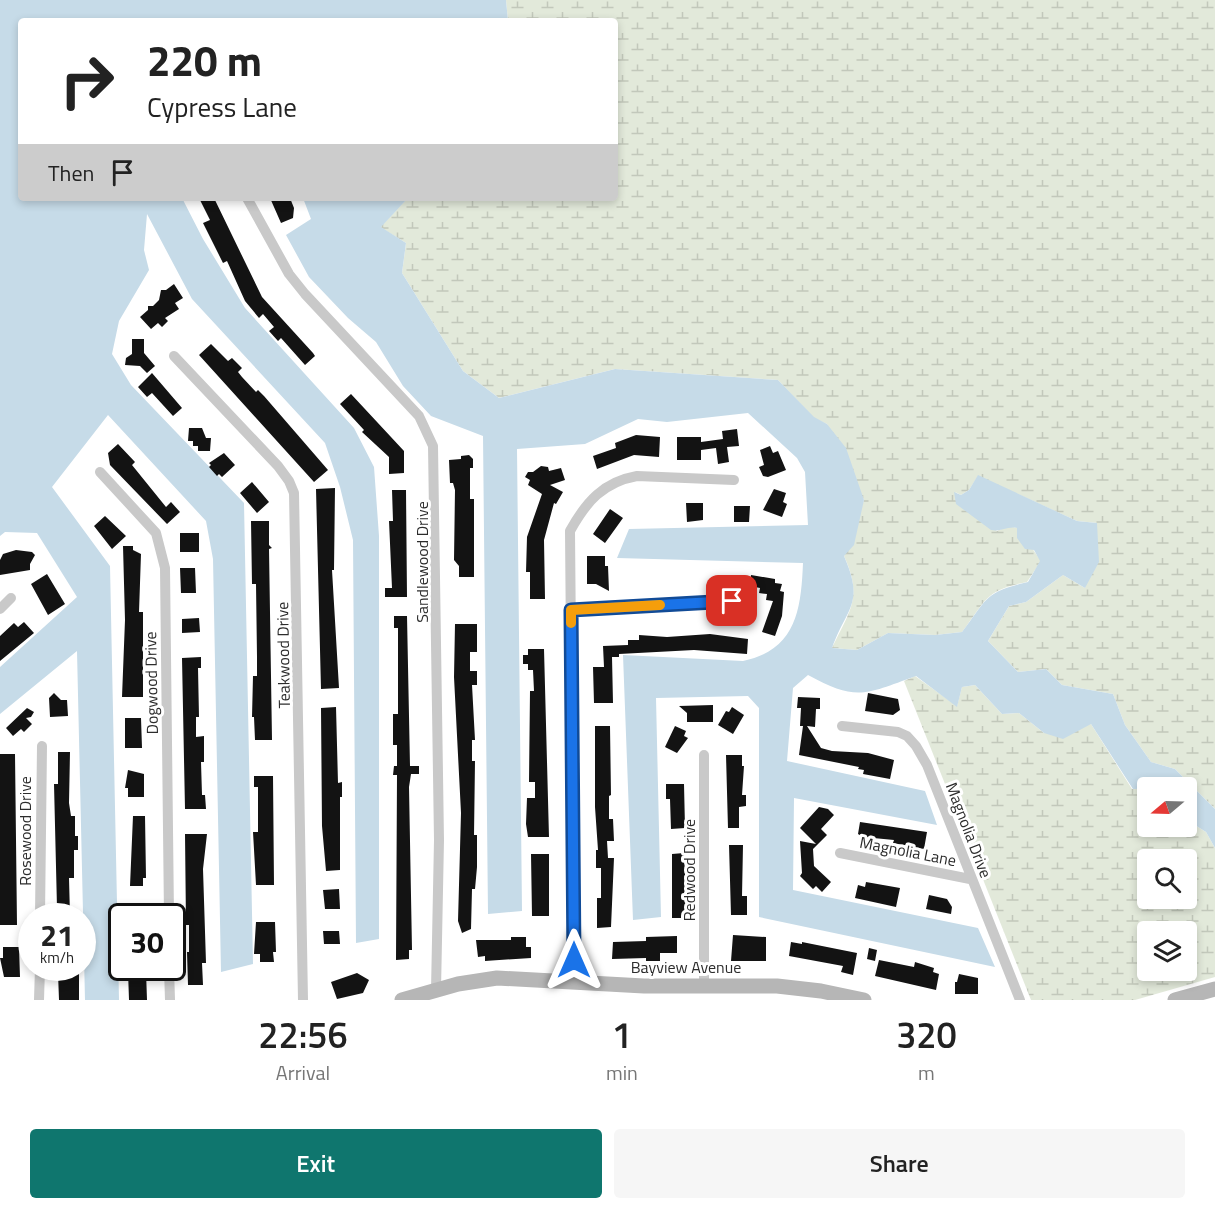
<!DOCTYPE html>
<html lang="en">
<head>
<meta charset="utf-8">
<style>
	body { margin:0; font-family:"Titillium Web",sans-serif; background:#f6f6f6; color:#222; height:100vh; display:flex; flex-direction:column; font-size:22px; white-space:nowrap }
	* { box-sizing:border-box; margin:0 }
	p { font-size:20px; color:#767676 }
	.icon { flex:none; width:33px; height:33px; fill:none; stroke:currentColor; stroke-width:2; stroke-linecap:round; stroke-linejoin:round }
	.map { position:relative; height:1000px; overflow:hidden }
	.panel { display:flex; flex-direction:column; background:#fff; flex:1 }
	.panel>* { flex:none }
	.top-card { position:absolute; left:18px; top:18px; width:600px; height:183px; border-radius:6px; box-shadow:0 3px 9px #0003; background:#fff; color:#222; overflow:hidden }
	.needle { width:39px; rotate:251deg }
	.fabs { position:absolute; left:1137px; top:777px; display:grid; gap:12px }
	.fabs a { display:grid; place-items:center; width:60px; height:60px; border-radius:6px; background:#fff; box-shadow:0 3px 9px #0003; font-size:30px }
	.speed { position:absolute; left:18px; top:903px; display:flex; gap:12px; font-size:30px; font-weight:700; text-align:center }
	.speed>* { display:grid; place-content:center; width:78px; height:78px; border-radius:50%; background:#fff; box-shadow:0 3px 9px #0003; line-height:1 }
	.speed small { font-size:15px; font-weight:400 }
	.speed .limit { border:3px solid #111; border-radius:9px; background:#fff; color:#111 }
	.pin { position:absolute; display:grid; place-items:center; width:51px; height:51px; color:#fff; margin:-26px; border-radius:12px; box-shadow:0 3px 9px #0006 }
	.me { position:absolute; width:66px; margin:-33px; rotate:0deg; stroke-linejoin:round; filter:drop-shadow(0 0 4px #0008) }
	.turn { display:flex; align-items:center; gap:21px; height:126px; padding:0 30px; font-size:27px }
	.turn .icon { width:78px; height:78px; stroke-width:2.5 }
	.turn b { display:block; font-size:42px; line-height:51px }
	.then { display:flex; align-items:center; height:57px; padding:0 30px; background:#0003; gap:12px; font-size:22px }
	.eta { display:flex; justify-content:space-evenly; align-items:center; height:102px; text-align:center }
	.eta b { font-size:36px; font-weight:600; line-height:42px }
	.cta { display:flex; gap:12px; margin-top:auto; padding:12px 30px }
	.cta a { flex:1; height:69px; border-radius:6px; background:#0f766e; color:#fff; font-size:24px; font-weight:600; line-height:69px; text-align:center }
	.cta a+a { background:#f6f6f6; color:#222 }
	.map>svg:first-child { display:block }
	.wetland { fill:url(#wetland-marsh); fill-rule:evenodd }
	.water { fill:#c6dbe8 }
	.building { fill:#131313 }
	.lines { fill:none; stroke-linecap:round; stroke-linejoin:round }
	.minor { stroke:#c9c9c9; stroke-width:10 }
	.secondary { stroke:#b6b6b6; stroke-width:15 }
	.route-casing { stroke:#114b97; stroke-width:15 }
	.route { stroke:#1a73e8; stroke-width:10 }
	.slow { stroke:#f59e0b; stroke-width:10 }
	.labels { text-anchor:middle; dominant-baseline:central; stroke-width:6; stroke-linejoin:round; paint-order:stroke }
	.street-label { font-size:16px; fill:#2c2c2c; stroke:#fff }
</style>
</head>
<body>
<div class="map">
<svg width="1215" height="1000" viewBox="0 0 1215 1000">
	<defs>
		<pattern id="wetland-marsh" width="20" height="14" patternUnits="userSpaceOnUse" patternTransform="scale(1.5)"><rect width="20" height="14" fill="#e2e9da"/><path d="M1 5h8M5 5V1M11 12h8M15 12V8" fill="none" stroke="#c2c8bb"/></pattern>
	</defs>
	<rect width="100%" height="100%" fill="#fff"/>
	<path class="wetland" d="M506 0H1215V809L1175 769 1151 762 1125 725 1113 694 1062 685 1046 669 1018 672 988 641 1009 606 1026 602 1063 575 1085 588 1097 523 1077 521 978 476 969 490 961 495 955 492 997 531 1008 526 1018 528 1041 561 1027 582C985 590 987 599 962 632L935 635 888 633 857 650 832 648C850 610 863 598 844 556L864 500 827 424 814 418 778 380 615 369 499 398 463 371 402 273 406 243 380 227 408 198H615V21H508Z
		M915 676 957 706 962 687 975 685 1002 714 1019 713 1044 733 1091 724 1132 789 1147 788 1148 826H1186L1187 820 1206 832 1215 848V977L1135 1000H1031L904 681ZM1148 860H1186V898H1148ZM1148 932H1186V970H1148Z"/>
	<path class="water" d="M0 0H506L508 21H21V198H182L203 239 245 308 354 428 374 467 379 536V939L356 943 353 540 340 487 325 443 192 299 147 214 144 250 149 270 119 321 112 354 131 385 244 503 253 964 221 972 213 559 206 521 108 415 52 487 110 566 119 1000H85L77 651 0 714V667L77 597 37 533 5 532 0 536Z
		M303 198H408L381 227 406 243 402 273 463 371 499 398 615 369 778 380 814 417 827 424 846 448 864 500 854 545 844 556C865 604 847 607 832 648L857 650 888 633 935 635 962 632C988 598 984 592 1028 582L1040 561 1034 550 1025 549 1017 538V528C1007 526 1001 532 991 530L956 504 954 492 961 495 969 490 978 475 1077 521 1097 523 1099 562 1085 588 1063 575 1026 602 1009 606 988 641 1018 672 1046 669 1062 685 1113 694 1125 725 1151 762 1175 769 1215 809V848L1206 832 1187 820 1186 788 1133 789 1091 724 1063 739 1044 733 1019 713 1002 714 975 685 962 687 957 707 916 676C866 694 857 702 808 675L793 688 787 761 925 791 937 825 794 798 793 890 978 928 995 967 759 917V708L748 696 656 698 661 917 633 920 623 655 743 661C796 650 801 610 803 563L617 558 629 529 808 525 805 472 797 458 748 413 667 422 638 419 585 444 517 449 522 911 488 914 483 436 431 416 403 386 376 342 348 318 309 277 286 235 311 219Z"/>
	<path class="building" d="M199 198H214L262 297 313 353 315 356 305 365 281 338 278 341 269 331 274 327 263 314 259 318 245 301 227 261 223 263 203 223 210 220Z
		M270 198H290L294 208 293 218 281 223Z
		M174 284 183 298 175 303 179 309 165 318 168 321 162 327 158 323 151 329 140 317 148 310V306H153L159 300 161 290H166Z
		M132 339H144V353L155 366 147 373 140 366 125 365 126 358 132 354Z
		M211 344 228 361 232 358 242 368 238 372 242 377 256 392 258 390 264 396 328 470 314 482 199 355Z
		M152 373 182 408 173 416 152 393 147 397 138 387Z
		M351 394 404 451V473L389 474V457L362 432 364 430 340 404Z
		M189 428H202L206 438H211L210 451H198V446H193V441H188Z
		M737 429 739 446 727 447 729 462 718 464 716 448 701 450V460H677V437H701V442L723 439 722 431Z
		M636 435 660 437 659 457 634 455 597 469 593 456 616 448 615 443Z
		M118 444 135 462 132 465 166 507 171 502 180 512 167 524 110 465 108 453Z
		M770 446 773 453 778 451 786 470 768 477 763 476 759 467 764 465 760 450Z
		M224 453 235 465 222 477 219 474 217 476 209 467 211 465 209 463Z
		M469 455 473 459V468H470V499H474V577H459V566L454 560 455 490 453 483H450L449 460 461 459V456Z
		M541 466 548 467 549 471 561 468 565 480 550 485 563 492 556 504 554 503 544 540 545 599H530V572H526L527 537 542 494 528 485 530 480 525 477 528 472H533Z
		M252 482 269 502 257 513 240 493Z
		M335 488 334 570H332L339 688 321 689 316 489Z
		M774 489 786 493 783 502 787 504 782 517 763 510Z
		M392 490H406L407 597H385V588H392L389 521H393Z
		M686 503H703V520L687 522Z
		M734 506H750L749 522H734Z
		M610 509 623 518 605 543 593 534Z
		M105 516 126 536 112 549 94 526Z
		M251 521H269V545L272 548 269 549 272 740H255L254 717H252L253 676H257V657L256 584H252Z
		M180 533H199V552H180Z
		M123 546H133V550L141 554 139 612H143V697H122L125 620Z
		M16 550 32 552 35 555 30 564V570L0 575V560L3 554Z
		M587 556H605V566H608L609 591 596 584H587Z
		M180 568H195L196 593H181Z
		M47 574 65 604 48 615 31 584Z
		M751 575 775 579V583L782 584 780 591 784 592 782 616 775 636 762 632 773 601 766 600 767 594 759 593 760 588 750 586Z
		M394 616H407L410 766H419V774H411L409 787 412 950H409V959L396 960 397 775H393L394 766H397V745H393V714H398V628H394Z
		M199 618 200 632 182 633V619Z
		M24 622 34 633 0 661V636L14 623 18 627Z
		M455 624H477V652H470V671H477V685H472L475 740H472V761H475L474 835H477V867L475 889H472L471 929 462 933 458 921 461 813 454 677Z
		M710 634 748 639 747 654 694 650 619 654V657H612L613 703H594L593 667H604L603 646 628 645V640H639V635L667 637Z
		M528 649H544L549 837H528L526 824 527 798H535V782H529L530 691H534L533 670H528V664H523V655H528Z
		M201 657V668H198L199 717H196V737L204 736V762H201L202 795H205L206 809H185L182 658Z
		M54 693 61 700H67L68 716 50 717 49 698Z
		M868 693 898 699 900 710 893 715 865 711Z
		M798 697 820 698V709H816L815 727 807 726 821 748 832 751 868 753 894 760 890 779 863 774 864 770 858 769 859 767 799 755 803 726H800L801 708H797Z
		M713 705V722H687V713L679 706Z
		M336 707 338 783 342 782V797H340V870L326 871 322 826 321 708Z
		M732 707 744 715 733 734 718 725 726 711 729 712Z
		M27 708 34 712 31 717 26 718 32 724 24 732 21 729 13 736 6 728Z
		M125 718H141L142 748H125Z
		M595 726H610L611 795 609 796V819H613L614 841H607L608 858H614L611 927 597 928V898H601V868H596V850H598L595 807Z
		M675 726 686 731 684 736 688 738 677 753 665 747Z
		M58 752H70L69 803 71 816H75V836H78V850H74V878H69L70 916H58L57 908 54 784H58Z
		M0 754H15L17 925H0Z
		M726 755H742V766H744L742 795H746V806L739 807V828H728Z
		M128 770 144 774V797H128V788H125Z
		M254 776H273L274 885H256L253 832H258V787H254Z
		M666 784H684L685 828 671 829 670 799H666Z
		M819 807 828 809 834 815 821 829 827 835 813 849 814 866 831 882 822 892 816 886 813 889 800 876 802 873 800 841 816 844 800 828Z
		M133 816H145L146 878H143V886H130Z
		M860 822 927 832 924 849 893 843 894 840 863 837 858 834Z
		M185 834H207L203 869 206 963H202L203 985H188L187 952H189V925H186Z
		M729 845H743L742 896H747V915H731Z
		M684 853 687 918H672V854Z
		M531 854H549V916H532Z
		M866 882 900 888 896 907 855 898 858 885 865 887Z
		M339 889 340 909H325L323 890Z
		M929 895 947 899 952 907 951 914 926 909Z
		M256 922H275L276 952H273L274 962H260V954H254Z
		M323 931H339L340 944H324Z
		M733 935 766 937V961H731Z
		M677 936V953H660V961H646V958L612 959 613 942 646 941V937Z
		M511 937H526V947H531V958L485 961V956L478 957 476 940H511Z
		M791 942 802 944V942L857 953 853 975 841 972 843 966 789 956Z
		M3 947H19L20 977H4L0 958H3Z
		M869 948 877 950 875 961 867 959Z
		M879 960 914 967 915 962 934 968 933 972 939 974 936 990 875 976Z
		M128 971H146L147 1000H129Z
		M79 972V1000H59L58 973Z
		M357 973 369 980 363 993 337 999 331 982Z
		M959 974 978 978V994H955V982H957Z"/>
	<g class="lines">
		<path class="minor" d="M247 198 289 274 305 294 419 416 433 446 439 840 436 990
			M174 356 278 466 289 481 294 493 303 1000
			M100 472 156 533 165 568 169 916
			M0 609 11 598
			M571 610 732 601
			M842 726 898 732 907 736 916 746 927 765 1020 1000
			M840 853 970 879
			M40 916 42 746
			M169 968 170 1000
			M574 984 570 531C586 502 603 482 637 476L734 480
			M704 985V755
			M39 1000 40 968"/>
		<path class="secondary" d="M402 1000 458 984 497 978 644 986H777L821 991 864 1000
			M1175 1000 1215 989"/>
	</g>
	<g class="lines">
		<defs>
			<path id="route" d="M574 960 571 610 732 601"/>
		</defs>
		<use href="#route" class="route-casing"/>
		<use href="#route" class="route"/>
		<path class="slow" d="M571 623V610L660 605"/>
	</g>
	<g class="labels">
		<g class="street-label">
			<text transform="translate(422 562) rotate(-90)">Sandlewood Drive</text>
			<text transform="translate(283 655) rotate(-91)">Teakwood Drive</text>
			<text transform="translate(151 683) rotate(-91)">Dogwood Drive</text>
			<text transform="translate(969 830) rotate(69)">Magnolia Drive</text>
			<text transform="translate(25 831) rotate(-90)">Rosewood Drive</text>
			<text transform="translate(908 851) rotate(11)">Magnolia Lane</text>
			<text transform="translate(689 870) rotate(-90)">Redwood Drive</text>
			<text x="686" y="967">Bayview Avenue</text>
		</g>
	</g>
</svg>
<div class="fabs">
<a><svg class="needle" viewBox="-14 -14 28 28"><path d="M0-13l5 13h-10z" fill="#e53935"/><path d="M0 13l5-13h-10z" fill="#767676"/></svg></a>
<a><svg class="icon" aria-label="search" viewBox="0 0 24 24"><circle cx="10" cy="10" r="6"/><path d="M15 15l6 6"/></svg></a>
<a><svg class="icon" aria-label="layers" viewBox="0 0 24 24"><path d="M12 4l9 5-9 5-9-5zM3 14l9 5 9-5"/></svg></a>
</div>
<div class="speed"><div>21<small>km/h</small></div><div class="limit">30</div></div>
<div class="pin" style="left:732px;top:601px;background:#d93025"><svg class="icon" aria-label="arrive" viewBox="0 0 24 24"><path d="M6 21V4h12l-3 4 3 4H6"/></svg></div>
<svg class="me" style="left:574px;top:960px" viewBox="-20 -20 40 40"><path d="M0-17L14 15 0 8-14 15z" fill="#1a73e8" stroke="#fff" stroke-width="4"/></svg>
<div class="top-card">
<div class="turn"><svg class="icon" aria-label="right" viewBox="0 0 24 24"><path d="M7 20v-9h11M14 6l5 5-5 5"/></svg><div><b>220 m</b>Cypress Lane</div></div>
<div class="then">Then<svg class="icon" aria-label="arrive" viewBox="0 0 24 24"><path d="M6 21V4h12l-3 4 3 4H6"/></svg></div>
</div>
</div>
<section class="panel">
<div class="eta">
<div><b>22:56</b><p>Arrival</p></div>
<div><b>1</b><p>min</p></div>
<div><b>320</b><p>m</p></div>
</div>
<div class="cta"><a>Exit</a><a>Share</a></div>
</section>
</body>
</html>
